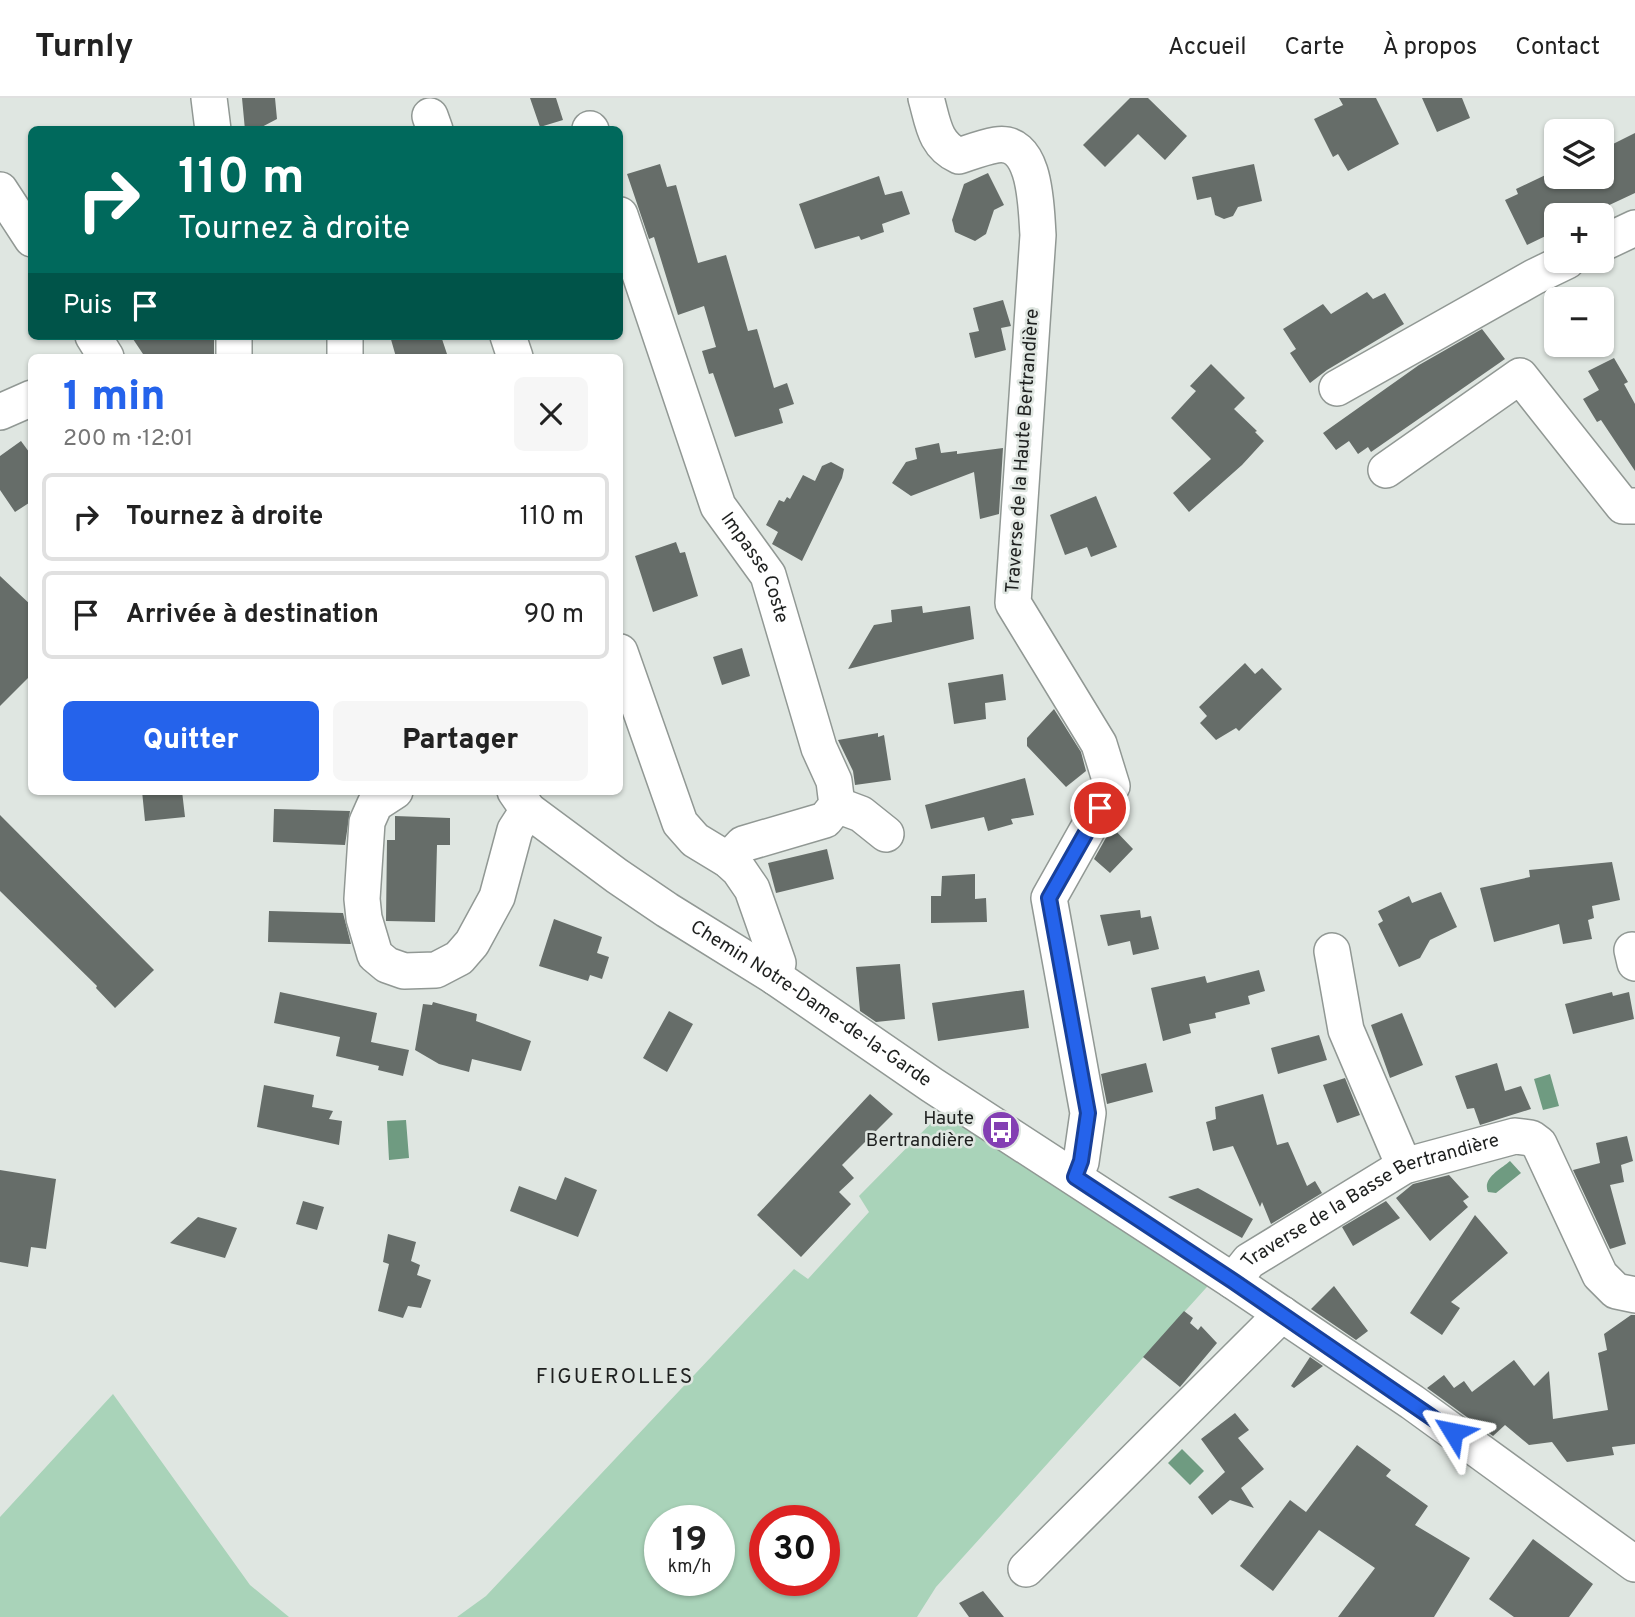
<!DOCTYPE html>
<html lang="fr">
<head>
<meta charset="utf-8">
<style>
	body { margin:0; font-family:Overpass,sans-serif; background:#f6f6f6; color:#222; height:100vh; display:flex; flex-direction:column; font-size:26px; white-space:nowrap }
	* { box-sizing:border-box; margin:0 }
	p { font-size:23px; color:#767676 }
	.icon { flex:none; width:38px; height:38px; fill:none; stroke:currentColor; stroke-width:2; stroke-linecap:round; stroke-linejoin:round }
	.map { position:relative; flex:1; overflow:hidden }
	.side { position:absolute; left:28px; top:256px; width:595px; height:441px; display:flex; flex-direction:column; background:#fff; border-radius:10px; box-shadow:0 2px 5px #0004 }
	.side>* { flex:none }
	.guide { position:absolute; left:28px; top:28px; width:595px; height:214px; border-radius:10px; box-shadow:0 2px 5px #0004; background:#00695c; color:#fff; overflow:hidden }
	.fabs { position:absolute; left:1544px; top:21px; display:grid; gap:14px }
	.fabs a { display:grid; place-items:center; width:70px; height:70px; border-radius:10px; background:#fff; box-shadow:0 2px 5px #0004; font-size:35px }
	.speed { position:absolute; left:644px; top:1407px; display:flex; gap:14px; font-size:35px; font-weight:700; text-align:center }
	.speed>* { display:grid; place-content:center; width:91px; height:91px; border-radius:50%; background:#fff; box-shadow:0 2px 5px #0004; line-height:1 }
	.speed small { font-size:18px; font-weight:400 }
	.speed .limit { border:10px solid #d22; background:#fff; color:#111 }
	.pin { position:absolute; display:grid; place-items:center; width:60px; height:60px; color:#fff; margin:-30px; border:4px solid #fff; border-radius:50%; box-shadow:0 2px 7px #0007 }
	.me { position:absolute; width:77px; margin:-38px; rotate:305deg; stroke-linejoin:round; filter:drop-shadow(0 0 5px #0008) }
	.turn { display:flex; align-items:center; gap:24px; height:147px; padding:0 35px; font-size:32px }
	.turn .icon { width:91px; height:91px; stroke-width:2.5 }
	.turn b { display:block; font-size:49px; line-height:60px }
	.then { display:flex; align-items:center; height:66px; padding:0 35px; background:#0003; gap:14px; font-size:26px }
	.round { display:grid; place-items:center; flex:none; width:74px; height:74px; border-radius:10px; background:#f6f6f6 }
	.head { display:flex; align-items:center; justify-content:space-between; height:119px; padding:0 35px }
	h1 { font-size:42px; font-weight:800; line-height:52px; color:#2563eb }
	.primary-button { display:flex; gap:14px; margin-top:auto; padding:14px 35px }
	.primary-button a { flex:1; height:80px; border-radius:10px; background:#2563eb; color:#fff; font-size:28px; font-weight:800; line-height:80px; text-align:center }
	.primary-button a+a { background:#f6f6f6; color:#222 }
	ul { padding:0; list-style:none }
	li { display:flex; align-items:center; gap:21px; height:88px; margin:0 14px 10px; padding:0 21px; border:4px solid #e0e0e0; border-radius:10px }
	li div { flex:1 }
	li b { display:block; font-size:26px }
	li em { font-style:normal }
	header { display:flex; align-items:center; gap:42px; box-sizing:border-box; height:98px; padding:0 35px; background:#fff; border-bottom:2px solid #e0e0e0 }
	header strong { font-size:33px }
	nav { display:flex; gap:38px; margin-inline-start:auto; font-size:24px }
	.map>svg:first-child { display:block }
	.green { fill:#a9d3b9; fill-rule:evenodd }
	.water { fill:#6f9b81 }
	.building { fill:#666d69 }
	.lines { fill:none; stroke-linecap:round; stroke-linejoin:round }
	.minor-casing { stroke:#919894; stroke-width:38 }
	.minor { stroke:#fff; stroke-width:35 }
	.route-casing { stroke:#184099; stroke-width:18 }
	.route { stroke:#2563eb; stroke-width:12 }
	.labels { text-anchor:middle; dominant-baseline:central; stroke-width:5; stroke-linejoin:round; paint-order:stroke }
	.street-label { font-size:19px; fill:#1e201f; stroke:#dfe6e1 }
	.poi-label { font-size:19px; fill:#1e201f; stroke:#dfe6e1; text-anchor:end }
	.neighbourhood-label { font-size:21px; letter-spacing:2px; fill:#1e201f; stroke:#dfe6e1 }
</style>
</head>
<body>
<header>
<strong>Turnly</strong>
<nav><a>Accueil</a><a>Carte</a><a>À propos</a><a>Contact</a></nav>
</header>
<div class="map">
<svg width="1635" height="1519" viewBox="0 0 1635 1519">
	<rect width="100%" height="100%" fill="#dfe6e1"/>
	<path class="green" d="M941 1015 1215 1180 936 1489 917 1519H457L486 1498 794 1171 808 1181 869 1114 859 1098ZM660 1423H719V1482H660ZM765 1423H824V1482H765Z
		M113 1296 250 1487 289 1519H0V1419Z"/>
	<path class="water" d="M1550 976 1559 1008 1543 1012 1534 981Z
		M406 1022 409 1060 389 1062 387 1023Z
		M1510 1063 1521 1075 1496 1095 1488 1094C1482 1080 1501 1071 1510 1063Z
		M1182 1351 1204 1373 1190 1387 1168 1365Z"/>
	<path class="building" d="M242 0H275L277 21 256 32H245Z
		M530 0H556L563 22 540 29Z
		M1130 0H1148L1187 38 1165 62 1138 36 1105 69 1083 47Z
		M1339 0H1376L1399 46 1348 73 1338 56 1333 59 1314 21 1343 7Z
		M1422 0H1462L1470 20 1437 34Z
		M1635 35V95L1588 117H1556V133L1527 147 1505 102 1518 96 1516 91 1556 72V79H1601V52Z
		M660 66 667 89 676 87 698 165 726 157 748 233 757 231 774 290 787 285 794 306 779 311 783 325 735 339 713 275 709 276 702 253 716 249 704 208 678 217 654 139 649 141 627 76Z
		M1254 66 1262 103 1238 109 1233 118 1224 121 1215 117 1211 99 1197 102 1192 79Z
		M988 75 1004 107 994 112 986 136 975 143 955 134 952 122 964 86Z
		M879 78 885 97 902 93 910 116 882 126 884 134 861 142 859 138 815 151 799 106Z
		M1367 194 1373 201 1385 195 1404 226 1327 272 1310 285 1290 255 1296 251 1283 231 1323 206 1331 216Z
		M1003 202 1011 228 1001 230 1006 252 975 260 969 235 979 233 973 210Z
		M1482 231 1505 261 1371 354 1368 349 1358 356 1349 343 1336 352 1323 335 1419 267Z
		M131 238H214V256L145 259Z
		M390 238H441L448 259H396Z
		M1614 260 1628 284 1624 286 1635 306V373L1601 322 1597 324 1583 301 1599 292 1588 273Z
		M1211 266 1245 300 1234 311 1257 333 1255 334 1264 343 1242 367 1189 414 1173 395 1211 361 1171 320 1196 293 1190 288Z
		M21 343 32 358V403L15 414 0 392V358Z
		M939 345 941 355 957 353V356L1003 350 999 416 980 421 974 374 911 398 892 385 906 364 917 361 915 350Z
		M831 364 844 371 842 380 802 463 772 446 778 434 766 427 779 402 784 404 787 399 790 401 803 377 815 383 822 368Z
		M1096 398 1117 449 1091 459 1087 449 1065 457 1050 417Z
		M676 444 680 455 685 454 698 498 653 514 635 458Z
		M0 478 32 508V576L0 608Z
		M922 508 923 515 970 508 974 541 848 571 874 527 892 524 891 512Z
		M742 550 750 578 722 587 713 559Z
		M1245 565 1255 576 1262 570 1282 591 1239 633 1236 630 1216 642 1200 625 1207 618 1199 609Z
		M1003 576 1006 602 985 605 986 621 954 626 948 585Z
		M1054 611 1081 654 1086 673 1066 689 1027 648V640Z
		M878 635V639L884 637 891 682 855 687 853 673 838 642Z
		M1025 680 1034 717 1011 721 1013 726 988 733 984 719 931 731 925 707Z
		M142 693H182L185 719 145 723Z
		M274 711 350 713 345 747 273 744Z
		M0 717 154 872 115 910 96 890 97 888 0 793Z
		M395 718 450 720V747H437L435 824 386 823 387 742H395Z
		M1112 729 1133 751 1110 775 1094 761Z
		M827 751 834 781 776 795 768 765Z
		M1612 764 1620 802 1592 808 1594 820 1588 822 1592 841 1563 846 1559 826 1494 844 1480 790 1530 779 1529 772Z
		M975 776V801L986 800 987 824 931 825V798H941L942 778Z
		M1441 794 1457 829 1430 842 1420 860 1399 869 1378 826 1383 823 1378 813 1409 798 1412 805Z
		M1140 812 1141 820 1151 818 1159 851 1133 857 1130 843 1108 848 1100 817Z
		M269 813 343 815 351 846 268 844Z
		M554 821 602 839 597 855 609 859 602 881 590 877 588 883 539 868Z
		M900 866 905 921 876 924 860 913 856 869Z
		M1259 872 1265 893 1248 898 1250 906 1215 915 1216 920 1189 926 1191 935 1163 943 1151 890 1205 878 1207 885Z
		M1024 892 1029 930 938 943 932 905Z
		M280 894 377 915 371 944 409 952 403 978 378 972 379 968 336 958 340 939 274 925Z
		M1612 894 1613 898 1629 894 1634 921 1573 936 1565 906Z
		M433 904 477 916 476 923 531 943 521 973 472 961 469 974 439 966 415 952 423 906 432 907Z
		M669 913 693 926 667 974 643 960Z
		M1402 915 1423 967 1390 980 1371 927Z
		M1319 937 1327 962 1278 976 1271 950Z
		M1146 965 1153 994 1107 1006 1101 976Z
		M1497 965 1505 993 1521 988 1531 1011 1480 1027 1474 1010 1467 1011 1455 978Z
		M1345 980 1360 1017 1337 1025 1323 987Z
		M264 987 314 997 312 1009 333 1013 329 1021 342 1023 339 1047 257 1029Z
		M870 996 893 1016 842 1067 854 1080 839 1094 851 1106 801 1159 757 1117Z
		M1263 996 1277 1047 1288 1044 1307 1088 1315 1083 1322 1095 1271 1126 1262 1104 1260 1109 1233 1048 1213 1053 1206 1024 1216 1021 1215 1009Z
		M1627 1038 1633 1063 1621 1067 1624 1084 1610 1087 1626 1146 1610 1151 1573 1072 1600 1065 1596 1045Z
		M0 1072 56 1081 46 1151 31 1149 28 1169 0 1164Z
		M1449 1077 1469 1099 1463 1103 1468 1109 1430 1143 1396 1100 1413 1086Z
		M565 1079 597 1092 578 1139 510 1113 519 1088 556 1102Z
		M1198 1090 1253 1121 1242 1140 1168 1099Z
		M303 1103 324 1109 317 1132 296 1126Z
		M1386 1103 1400 1120 1353 1148 1342 1129Z
		M1475 1117 1508 1155 1451 1204 1460 1210 1442 1237 1410 1215Z
		M198 1119 237 1130 225 1160 170 1145Z
		M388 1136 416 1144 411 1163 420 1167 417 1177 431 1182 421 1210 408 1208 403 1220 378 1213 389 1166 383 1164Z
		M1334 1188 1368 1233 1356 1242 1311 1211Z
		M1184 1213 1193 1220 1190 1225 1198 1232 1201 1228 1217 1245 1180 1289 1143 1259Z
		M1631 1217H1635V1346L1612 1349 1614 1357 1567 1364 1552 1344 1529 1347 1505 1327 1493 1338 1427 1290 1444 1277 1454 1290 1464 1283 1472 1294 1514 1262 1534 1288 1549 1273 1553 1321 1608 1312 1598 1255 1607 1252 1604 1236Z
		M1310 1259 1323 1268 1294 1290 1291 1288Z
		M1235 1315 1249 1332 1238 1340 1264 1371 1241 1390 1254 1410 1230 1402 1212 1417 1198 1399 1225 1374 1201 1341Z
		M1357 1347 1391 1372 1386 1378 1428 1408 1415 1427 1470 1460 1434 1519H1338L1375 1470 1319 1432 1273 1493 1240 1468 1290 1402 1306 1414Z
		M1533 1441 1593 1486 1569 1519H1514L1489 1501Z
		M983 1493 1004 1519H969L959 1505Z"/>
	<g class="lines">
		<defs>
			<g id="minor">
				<path d="M209 0 213 32"/>
				<path d="M926 0C933 24 934 47 959 58 971 54 984 49 996 47 1037 40 1036 111 1038 137L1013 505 1099 646 1112 688 1049 800 1088 1015 1081 1064 1075 1079"/>
				<path d="M430 18 435 32"/>
				<path d="M590 31 591 32"/>
				<path d="M0 92 32 141"/>
				<path id="s1" d="M620 117 718 408 768 477 819 650 834 683 837 707 825 722 743 746 728 762"/>
				<path d="M1601 146 1635 130"/>
				<path d="M93 238 106 259"/>
				<path d="M345 238V259"/>
				<path d="M508 238 515 259"/>
				<path d="M234 259V238"/>
				<path d="M1337 290 1534 179 1567 163"/>
				<path d="M0 314 32 300"/>
				<path d="M1386 372 1520 278 1623 408H1635"/>
				<path d="M620 554 680 725 695 742 728 762 739 772 752 791 778 865 775 879"/>
				<path d="M395 693 375 706 367 724 362 801 364 820 375 857 387 867 404 873 436 872 459 860 472 845 497 799 515 732 528 712"/>
				<path id="s2" d="M515 693 528 712 617 778 667 812 775 879 932 987 1233 1183 1412 1304 1635 1466"/>
				<path d="M837 707 861 716 886 736"/>
				<path d="M1632 852 1635 865"/>
				<path d="M1332 853 1346 932 1404 1068"/>
				<path id="s3" d="M1233 1183 1249 1163 1404 1068 1515 1038 1531 1040 1539 1046 1600 1177 1616 1193 1635 1197"/>
				<path d="M1026 1471 1282 1216"/>
			</g>
		</defs>
		<use href="#minor" class="minor-casing"/>
		<use href="#minor" class="minor"/>
	</g>
	<g class="lines">
		<defs>
			<path id="route" d="M1100 710 1049 800 1088 1015 1081 1063 1075 1079 1233 1183 1453 1334"/>
		</defs>
		<use href="#route" class="route-casing"/>
		<use href="#route" class="route"/>
	</g>
	<defs>
		<symbol id="bus-disc" viewBox="-11 -11 22 22"><circle r="9.5" fill="#833fb3" stroke="#dfe6e1"/><path d="M-5-6H5V4H4V6H2V4H-2V6H-4V4H-5ZM-3.5-4V0h7V-4ZM-3.5 1.2v1.5H-2V1.2ZM2 1.2v1.5H3.5V1.2Z" fill="#fff"/></symbol>
	</defs>
	<g fill-rule="evenodd">
		<use href="#bus-disc" x="979" y="1010" width="44" height="44"/>
	</g>
	<g class="labels">
		<g class="street-label">
			<text transform="translate(1023 353) rotate(-86)">Traverse de la Haute Bertrandière</text>
			<text stroke="none"><textPath href="#s1" startOffset="380">Impasse Coste</textPath></text>
			<text stroke="none"><textPath href="#s2" startOffset="366">Chemin Notre-Dame-de-la-Garde</textPath></text>
			<text stroke="none"><textPath href="#s3" startOffset="163">Traverse de la Basse Bertrandière</textPath></text>
		</g>
		<g class="poi-label">
			<text x="974" y="1021">Haute<tspan x="974" dy="22">Bertrandière</tspan></text>
		</g>
		<g class="neighbourhood-label">
			<text x="615" y="1279">FIGUEROLLES</text>
		</g>
	</g>
</svg>
<div class="fabs">
<a><svg class="icon" aria-label="layers" viewBox="0 0 24 24"><path d="M12 4l9 5-9 5-9-5zM3 14l9 5 9-5"/></svg></a>
<a>+</a>
<a>−</a>
</div>
<div class="speed"><div>19<small>km/h</small></div><div class="limit">30</div></div>
<div class="pin" style="left:1100px;top:710px;background:#d93025"><svg class="icon" aria-label="arrive" viewBox="0 0 24 24"><path d="M6 21V4h12l-3 4 3 4H6"/></svg></div>
<svg class="me" style="left:1453px;top:1334px" viewBox="-20 -20 40 40"><path d="M0-17L14 15 0 8-14 15z" fill="#2563eb" stroke="#fff" stroke-width="4"/></svg>
<div class="guide">
<div class="turn"><svg class="icon" aria-label="right" viewBox="0 0 24 24"><path d="M7 20v-9h11M14 6l5 5-5 5"/></svg><div><b>110 m</b>Tournez à droite</div></div>
<div class="then">Puis<svg class="icon" aria-label="arrive" viewBox="0 0 24 24"><path d="M6 21V4h12l-3 4 3 4H6"/></svg></div>
</div>
<section class="side">
<div class="head"><div><h1>1 min</h1><p>200 m · 12:01</p></div><a class="round"><svg class="icon" aria-label="close" viewBox="0 0 24 24"><path d="M6 6l12 12M18 6L6 18"/></svg></a></div>
<ul>
<li><svg class="icon" aria-label="right" viewBox="0 0 24 24"><path d="M7 20v-9h11M14 6l5 5-5 5"/></svg><div><b>Tournez à droite</b></div><em>110 m</em></li>
<li><svg class="icon" aria-label="arrive" viewBox="0 0 24 24"><path d="M6 21V4h12l-3 4 3 4H6"/></svg><div><b>Arrivée à destination</b></div><em>90 m</em></li>
</ul>
<div class="primary-button"><a>Quitter</a><a>Partager</a></div>
</section>
</div>
</body>
</html>
